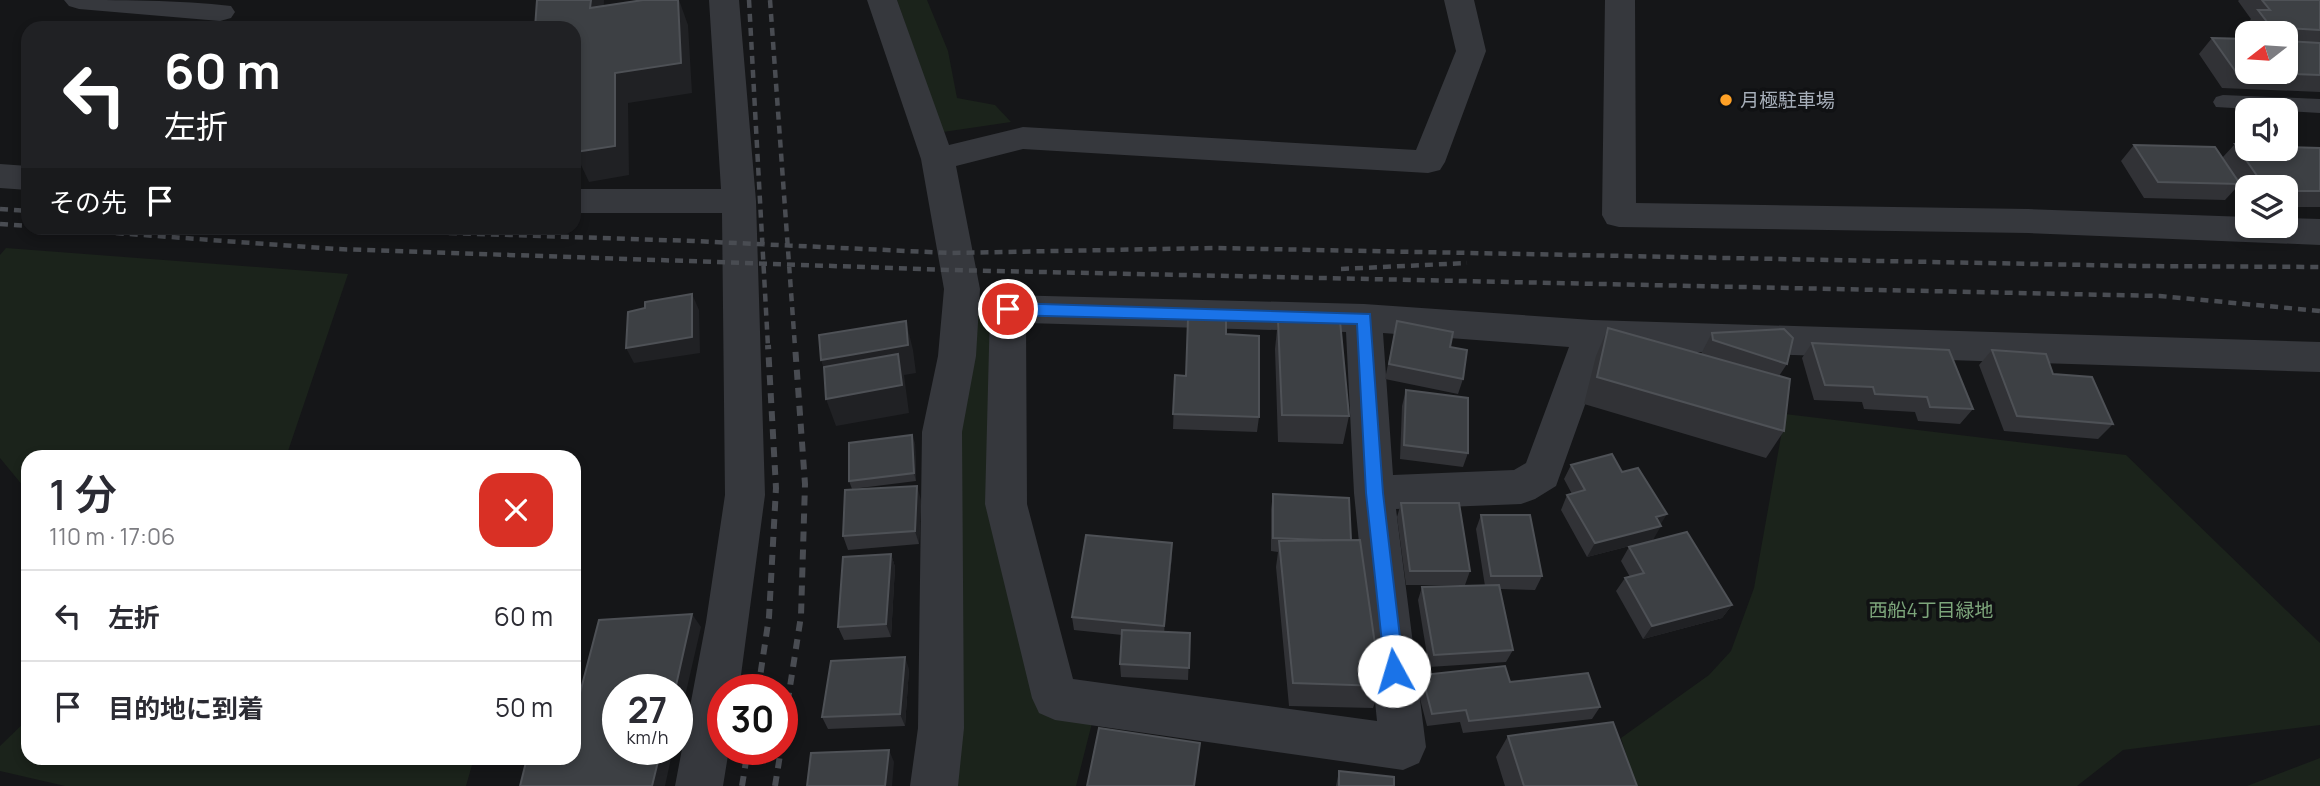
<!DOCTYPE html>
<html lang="ja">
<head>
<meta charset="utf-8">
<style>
	body { margin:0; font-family:Manrope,"Noto Sans JP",sans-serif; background:#f7f7f7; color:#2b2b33; height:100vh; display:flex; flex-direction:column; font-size:26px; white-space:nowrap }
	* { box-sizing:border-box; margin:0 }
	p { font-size:23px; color:#7c7c81 }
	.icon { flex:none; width:38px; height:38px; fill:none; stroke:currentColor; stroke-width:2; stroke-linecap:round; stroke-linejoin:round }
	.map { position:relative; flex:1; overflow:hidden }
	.side { position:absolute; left:21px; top:450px; width:560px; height:315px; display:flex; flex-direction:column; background:#fff; border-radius:21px; box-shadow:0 4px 10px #0003 }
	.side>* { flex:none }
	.top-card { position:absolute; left:21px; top:21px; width:560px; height:214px; border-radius:21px; box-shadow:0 4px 10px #0003; background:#202124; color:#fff; overflow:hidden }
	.needle { width:46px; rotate:253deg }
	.fabs { position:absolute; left:2235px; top:21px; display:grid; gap:14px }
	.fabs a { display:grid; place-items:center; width:63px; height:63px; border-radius:14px; background:#fff; box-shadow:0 4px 10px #0003; font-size:35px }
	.speed { position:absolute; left:602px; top:674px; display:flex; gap:14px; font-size:35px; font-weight:700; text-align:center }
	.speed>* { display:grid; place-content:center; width:91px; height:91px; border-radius:50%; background:#fff; box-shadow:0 4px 10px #0003; line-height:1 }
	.speed small { font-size:18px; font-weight:400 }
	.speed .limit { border:10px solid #d22; background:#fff; color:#111 }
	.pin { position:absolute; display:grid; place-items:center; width:60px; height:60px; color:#fff; margin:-30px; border:4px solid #fff; border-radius:50%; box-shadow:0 2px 7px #0007 }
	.me { position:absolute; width:77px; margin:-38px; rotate:354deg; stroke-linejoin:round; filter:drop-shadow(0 0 5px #0008) }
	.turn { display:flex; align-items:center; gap:24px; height:147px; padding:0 28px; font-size:32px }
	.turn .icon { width:91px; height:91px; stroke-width:2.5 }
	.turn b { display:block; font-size:49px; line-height:60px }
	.then { display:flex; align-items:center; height:66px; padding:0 28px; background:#0003; gap:14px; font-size:26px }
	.round { display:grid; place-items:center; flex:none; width:74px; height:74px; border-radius:21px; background:#f7f7f7 }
	.summary { display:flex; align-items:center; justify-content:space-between; height:119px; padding:0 28px }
	h1 { font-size:42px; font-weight:600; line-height:52px }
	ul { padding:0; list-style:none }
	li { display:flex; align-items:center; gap:21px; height:91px; padding:0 28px; border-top:2px solid #e1e1e2 }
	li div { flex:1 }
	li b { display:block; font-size:26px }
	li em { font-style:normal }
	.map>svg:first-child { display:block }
	.green { fill:#1b231b }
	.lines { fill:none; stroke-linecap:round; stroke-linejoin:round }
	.lane { fill:#36383d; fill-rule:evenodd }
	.street { fill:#36383d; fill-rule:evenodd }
	.rail-far1 { stroke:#494c52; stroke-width:4.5; stroke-dasharray:8 6; stroke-linecap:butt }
	.rail { stroke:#494c52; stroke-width:6; stroke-dasharray:10 8; stroke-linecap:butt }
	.wall { fill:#313236 }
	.shaded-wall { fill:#202124 }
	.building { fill:#3d4044; stroke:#4e5156; stroke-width:2 }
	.route { fill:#1a73e8; stroke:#114b97; stroke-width:2 }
	.poi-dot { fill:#ffa126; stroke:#101113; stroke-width:2.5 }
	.labels { text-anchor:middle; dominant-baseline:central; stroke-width:7; stroke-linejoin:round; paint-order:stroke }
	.poi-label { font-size:19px; fill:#a6aeb9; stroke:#101113; text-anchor:start }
	.park-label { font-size:19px; fill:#7da67b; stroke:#101113 }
</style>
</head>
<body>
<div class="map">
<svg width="2320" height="786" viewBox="0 0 2320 786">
	<rect width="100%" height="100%" fill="#151618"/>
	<path class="green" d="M897 0H927L948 51 957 98 995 105 1011 122 943 132Z
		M6 248 348 274 286 457H28V492L0 458V255Z
		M970 304 999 305 994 509 1092 723 1076 786H947L955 435Z
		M1785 414 2126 455 2320 643V725L2123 750 2077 786H1636L1621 738 1709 675 1731 651 1754 588Z
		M28 719V758H474L466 786H65L0 771V746Z
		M2320 758V786H2247Z"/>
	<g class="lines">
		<path class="lane" d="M2223 95 2320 99V113L2216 107 2213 102 2216 97Z"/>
		<path class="street" d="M64 0C116 0 181 0 231 6L235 12 231 18 220 21 79 9 69 6Z
			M709 0H739L756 201 765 495 739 690H723V749H729L723 786H675L706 622 725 495 722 213H574V189H721Z
			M867 0H897L949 145 1023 127 1416 150 1456 51 1444 0H1474L1486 51 1445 162 1440 170 1428 173 1023 149 956 166 980 289 976 356 962 432 964 728 958 786H910L918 728 922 432 938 356 944 289 921 159Z
			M1605 0H1635L1636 203 2028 209 2247 217V226H2286V218L2320 219V245L2028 233 1619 227 1607 224 1602 215Z
			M0 164 28 166V190L0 188Z
			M1008 295 1364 304 1592 320 2320 342V372L1605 349 1556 486 1535 499 1521 504 1396 509 1426 747 1419 763 1403 770 1055 720 1039 713 1032 698 985 504 990 309 995 299ZM1026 323 1346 332 1354 493 1377 721 1073 679 1027 504ZM1383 333 1569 347 1526 463 1514 470 1393 475Z"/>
		<path class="rail-far1" d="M749 0 768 347
			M770 0 795 347
			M0 209 28 211
			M0 224 28 226
			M46 228 336 249 950 270 2160 296 2320 311
			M295 228 693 241 950 253 1214 248 2139 266 2320 267
			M1341 269 1467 263"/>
		<path class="rail" d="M758 690 769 617 776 488 768 345
			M782 738 801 616 805 484 795 345
			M742 786 748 749
			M775 786 781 749"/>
	</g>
	<path class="wall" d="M2239 0H2320V92L2222 88 2199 54 2212 38 2286 72V33H2250L2245 26 2251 19 2238 1Z
		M2235 144 2320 148V207H2286V187H2247V196H2245L2238 186 2225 200 2144 198 2121 161 2134 145 2222 158Z
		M1278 320 1349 416 1343 444 1278 442 1275 349Z
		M1397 321 1463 379 1458 394 1385 379Z
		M1608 328 1701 354 1712 333 1787 364 1779 376 1784 431 1766 458 1584 404 1596 356Z
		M1226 334 1259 417 1257 432 1173 429 1175 375 1186 376Z
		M1812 343 1973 409 1960 424 1918 421 1915 412 1864 409 1862 402 1814 400 1802 358Z
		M1992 350 2053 374 2113 424 2098 439 2004 431 1979 365Z
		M1406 390 1468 453 1463 467 1400 459 1402 406Z
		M915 443 916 481 852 489 849 481Z
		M1571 465 1622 472 1653 540 1587 557 1561 510 1567 495 1572 494 1564 479Z
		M1273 494 1351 540 1381 686 1373 708 1289 706 1276 567 1278 552 1271 551V509Z
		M921 500 919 544 848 550 843 536Z
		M1401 503 1470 571 1465 585H1406L1397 517Z
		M1481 515 1542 576 1535 590 1500 589 1513 650 1506 662 1429 667 1418 600 1422 587 1485 586 1476 529Z
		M1629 547 1732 605 1722 618 1643 639 1616 591 1625 578 1630 577 1621 561Z
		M891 554 895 567 891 637 844 640 838 627Z
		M1172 556 1164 632 1190 633 1188 680 1121 677 1120 664 1122 635 1074 630 1072 617Z
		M909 669 905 726 828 729 822 717Z
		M1422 675 1510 682 1600 707 1592 719 1463 733 1460 722 1427 726 1417 687Z
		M1508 736 1637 786H1505L1496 757Z
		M1339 771 1394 786H1336Z"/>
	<path class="shaded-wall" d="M591 0H604L603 38 590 8Z
		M678 0H679L688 25 692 93 628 103 629 175 589 182 575 152 615 73Z
		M574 119H576L591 149 574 151Z
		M692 294 699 310 700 353 634 363 626 348Z
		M906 321 913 350 916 373 904 375 909 413 836 426 826 399 830 388 821 360Z
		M912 435 915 443 916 481 914 473Z
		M917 486 921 500 919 544 915 531Z
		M1667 514 1659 527 1661 526 1653 540 1587 557 1595 543 1656 517Z
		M1172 543V556L1164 638V626Z
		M891 554 895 567 891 637 886 624Z
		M1732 605 1722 618 1643 639 1652 626Z
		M692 614 701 627 677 731V690H675Z
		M905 657 909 669 905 726 900 714Z
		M661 749H673L665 786H652Z
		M889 750 894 762 892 786H885Z"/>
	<path class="building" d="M537 0H591L590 8 643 0H678L681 63 615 73V146L575 152 576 119H574V28H535Z
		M2262 0H2320V30L2271 27 2258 10H2270Z
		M2212 38 2247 39V72H2286V41L2320 43V75L2236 72Z
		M2235 144H2247V149H2286V147L2320 148V191H2298L2285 179 2260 180Z
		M2134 145 2215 147 2240 184 2158 182Z
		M692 294V337L626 348 628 312 645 308V302Z
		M1188 319 1226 320V334L1259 336V417L1173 414 1175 375 1186 376Z
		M1278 320 1340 321 1349 416 1282 415Z
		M906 321 908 345 821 360 819 335Z
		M1397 321 1453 332 1450 347 1467 350 1463 379 1389 364Z
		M1608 328 1790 379 1784 431 1597 377Z
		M1784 329 1793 338 1787 364 1713 340 1712 333Z
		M1812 343 1949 350 1973 409 1930 407 1927 397 1875 394 1873 387 1825 385Z
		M1992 350 2046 354 2053 374 2092 377 2113 424 2017 416Z
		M898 354 902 385 826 399 824 367Z
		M1406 390 1468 398V453L1404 445Z
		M912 435 914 473 849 481V443Z
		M1612 454 1622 472 1638 468 1667 514 1656 517 1661 526 1595 543 1567 495 1585 490 1571 465Z
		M917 486 915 531 843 536 845 490Z
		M1273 494 1349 498 1351 540H1323L1273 538Z
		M1401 503H1459L1470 571H1410Z
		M1481 515H1530L1542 576H1491Z
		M1687 532 1732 605 1652 626 1625 578 1644 573 1629 547Z
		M1086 535 1172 543 1164 626 1072 617Z
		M1360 540 1381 686 1293 683 1279 541Z
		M891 554 886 624 838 627 843 557Z
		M1499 585 1513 650 1434 655 1422 587Z
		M692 614 675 690H618V749H661L652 786H520L527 758H574V716L599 620Z
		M1122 630 1190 633 1189 668 1120 664Z
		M905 657 900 714 822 717 831 661Z
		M1505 666 1510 682 1588 673 1600 707 1469 721 1466 710 1432 714 1422 675Z
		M1613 722 1637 786H1524L1508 736Z
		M1099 728 1200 743 1194 786H1087Z
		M889 750 885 786H807L811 753Z
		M1339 771 1394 777V786H1339Z"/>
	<path class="route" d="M1008 303 1370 314 1383 493 1404 671 1401 677 1394 679 1388 677 1385 671 1366 493 1357 324 1008 315 1000 309Z"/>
	<circle class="poi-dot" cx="1726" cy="100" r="7"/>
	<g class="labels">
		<g class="poi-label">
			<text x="1740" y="100">月極駐車場</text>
		</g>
		<g class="park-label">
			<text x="1931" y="610">西船4丁目緑地</text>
		</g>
	</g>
</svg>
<div class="fabs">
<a><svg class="needle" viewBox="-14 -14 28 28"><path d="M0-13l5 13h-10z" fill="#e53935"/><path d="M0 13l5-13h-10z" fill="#7c7c81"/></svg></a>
<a><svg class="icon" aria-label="sound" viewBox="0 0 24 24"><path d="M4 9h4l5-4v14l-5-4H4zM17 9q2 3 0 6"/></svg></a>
<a><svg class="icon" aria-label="layers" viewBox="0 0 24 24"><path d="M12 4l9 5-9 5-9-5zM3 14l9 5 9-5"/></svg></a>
</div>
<div class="speed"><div>27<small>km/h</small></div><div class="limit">30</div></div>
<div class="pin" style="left:1008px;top:309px;background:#d93025"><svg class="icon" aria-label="arrive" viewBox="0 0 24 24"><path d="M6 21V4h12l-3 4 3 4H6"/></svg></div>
<svg class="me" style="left:1394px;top:671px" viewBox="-20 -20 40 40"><circle r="19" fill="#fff"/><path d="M0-13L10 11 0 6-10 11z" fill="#1a73e8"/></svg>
<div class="top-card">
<div class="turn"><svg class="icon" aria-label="left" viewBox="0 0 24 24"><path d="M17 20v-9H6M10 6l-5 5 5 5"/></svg><div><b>60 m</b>左折</div></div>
<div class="then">その先<svg class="icon" aria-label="arrive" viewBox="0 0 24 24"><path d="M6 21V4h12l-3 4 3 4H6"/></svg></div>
</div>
<section class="side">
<div class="summary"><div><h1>1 分</h1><p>110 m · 17:06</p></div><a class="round" style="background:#d93025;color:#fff"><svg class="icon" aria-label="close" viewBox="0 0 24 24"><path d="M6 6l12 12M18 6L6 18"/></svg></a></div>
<ul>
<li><svg class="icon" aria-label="left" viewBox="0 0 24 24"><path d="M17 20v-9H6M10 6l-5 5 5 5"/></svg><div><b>左折</b></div><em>60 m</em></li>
<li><svg class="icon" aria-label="arrive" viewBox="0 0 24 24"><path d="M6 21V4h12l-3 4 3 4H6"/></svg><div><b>目的地に到着</b></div><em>50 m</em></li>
</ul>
</section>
</div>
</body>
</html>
